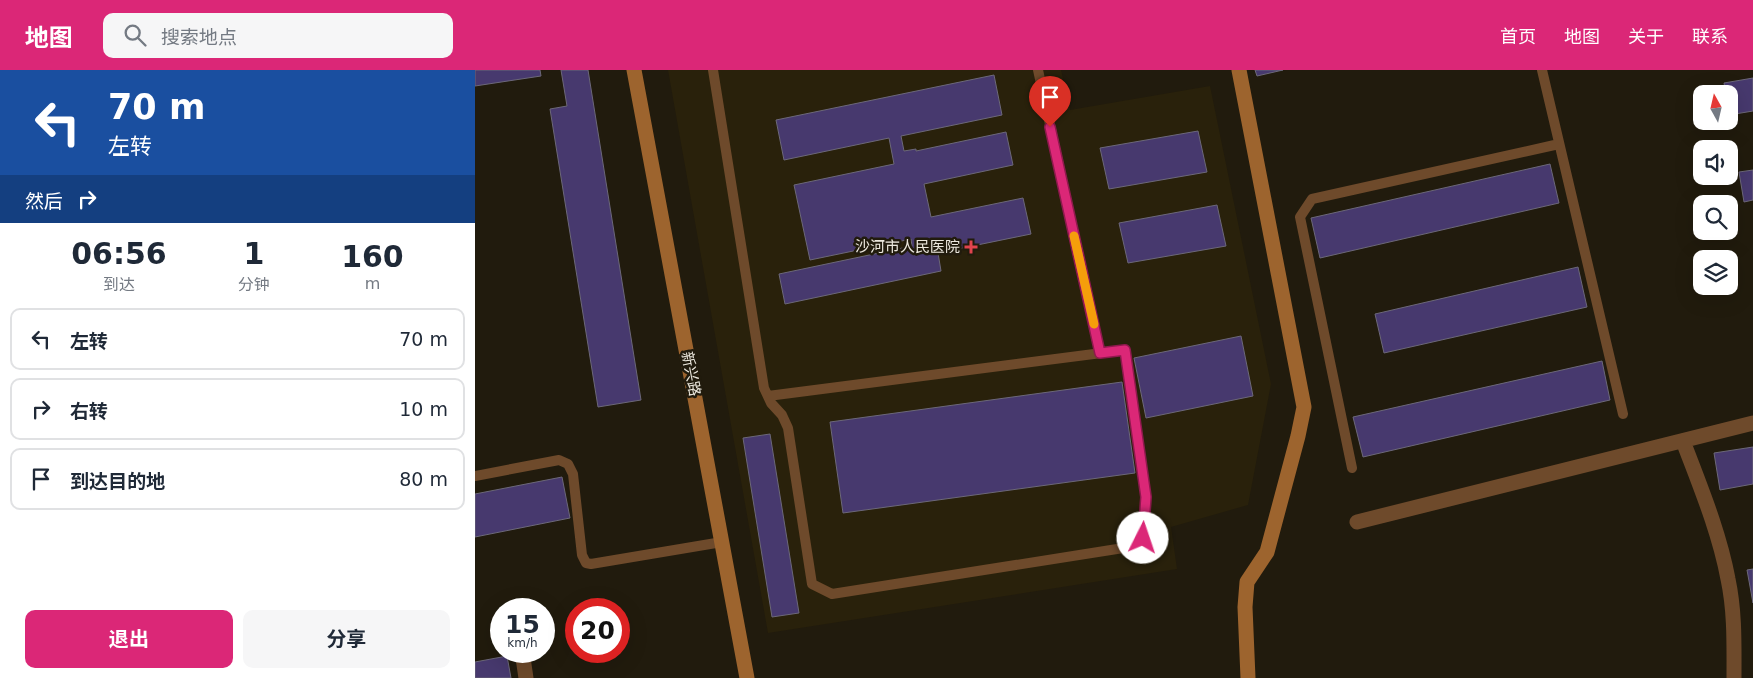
<!DOCTYPE html>
<html lang="zh">
<head>
<meta charset="utf-8">
<style>
	body { margin:0; font-family:"DejaVu Sans","Noto Sans SC",sans-serif; background:#f6f6f7; color:#1f2937; height:100vh; display:flex; flex-direction:column; font-size:19px; white-space:nowrap }
	* { box-sizing:border-box; margin:0 }
	p { font-size:16px; color:#747a83 }
	.icon { flex:none; width:28px; height:28px; fill:none; stroke:currentColor; stroke-width:2; stroke-linecap:round; stroke-linejoin:round }
	.map { position:relative; flex:1; overflow:hidden }
	.details { display:flex; flex-direction:column; background:#fff; width:475px }
	.details>* { flex:none }
	.guide { background:#1a4fa0; color:#fff; overflow:hidden }
	.needle { width:32px; rotate:352deg }
	.buttons { position:absolute; left:1218px; top:15px; display:grid; gap:10px }
	.buttons a { display:grid; place-items:center; width:45px; height:45px; border-radius:10px; background:#fff; box-shadow:0 5px 20px #0002; font-size:25px }
	.speed { position:absolute; left:15px; top:528px; display:flex; gap:10px; font-size:25px; font-weight:700; text-align:center }
	.speed>* { display:grid; place-content:center; width:65px; height:65px; border-radius:50%; background:#fff; box-shadow:0 5px 20px #0002; line-height:1 }
	.speed small { font-size:12px; font-weight:400 }
	.speed .limit { border:8px solid #d22; background:#fff; color:#111 }
	.pin { position:absolute; display:grid; place-items:center; width:42px; height:42px; color:#fff; margin:-51px -21px; border-radius:50% 50% 50% 0; rotate:-45deg; box-shadow:0 0 5px #0007 }
	.pin .icon { rotate:45deg }
	.me { position:absolute; width:55px; margin:-28px; rotate:4deg; stroke-linejoin:round; filter:drop-shadow(0 0 4px #0008) }
	.turn { display:flex; align-items:center; gap:18px; height:105px; padding:0 25px; font-size:22px }
	.turn .icon { width:65px; height:65px; stroke-width:2.5 }
	.turn b { display:block; font-size:35px; line-height:42px }
	.then { display:flex; align-items:center; height:48px; padding:0 25px; background:#0003; gap:10px; font-size:19px }
	.eta { display:flex; justify-content:space-evenly; align-items:center; height:85px; text-align:center }
	.eta b { font-size:30px; font-weight:700; line-height:35px }
	.action { display:flex; gap:10px; margin-top:auto; padding:10px 25px }
	.action a { flex:1; height:58px; border-radius:10px; background:#db2777; color:#fff; font-size:20px; font-weight:700; line-height:58px; text-align:center }
	.action a+a { background:#f6f6f7; color:#1f2937 }
	ul { padding:0; list-style:none }
	li { display:flex; align-items:center; gap:15px; height:62px; margin:0 10px 8px; padding:0 15px; border:2px solid #e0e1e3; border-radius:10px }
	li div { flex:1 }
	li b { display:block; font-size:19px }
	li em { font-style:normal }
	header { display:flex; align-items:center; gap:30px; box-sizing:border-box; height:70px; padding:0 25px; background:#db2777; color:#fff }
	header strong { font-size:24px }
	nav { display:flex; gap:28px; margin-inline-start:auto; font-size:18px }
	.search { width:350px; height:45px; background:#f6f6f7; display:flex; align-items:center; gap:12px; box-sizing:border-box; padding:0 18px; border-radius:10px; color:#747a83; font-size:19px }
	main { display:flex; flex:1; min-height:0 }
	.map>svg:first-child { display:block }
	.built { fill:#29210b }
	.building { fill:#47396e; stroke:#6c6879 }
	.lines { fill:none; stroke-linecap:round; stroke-linejoin:round }
	.lane { stroke:#6e4a2b; stroke-width:10 }
	.street { stroke:#6e4a2b; stroke-width:15 }
	.secondary { stroke:#9d642e; stroke-width:15 }
	.route-casing { stroke:#8e194d; stroke-width:12 }
	.route { stroke:#db2777; stroke-width:9 }
	.slow { stroke:#f59e0b; stroke-width:9 }
	.health-dot { fill:#e0444e; stroke:#211b0d; stroke-width:2 }
	.labels { text-anchor:middle; dominant-baseline:central; stroke-width:5; stroke-linejoin:round; paint-order:stroke }
	.poi-label { font-size:15px; fill:#ebe7dd; stroke:#211b0d; text-anchor:end }
	.street-label { font-size:15px; fill:#ebe7dd; stroke:#211b0d }
</style>
</head>
<body>
<header>
<strong>地图</strong>
<div class="search"><svg class="icon" aria-label="search" viewBox="0 0 24 24"><circle cx="10" cy="10" r="6"/><path d="M15 15l6 6"/></svg>搜索地点</div>
<nav><a>首页</a><a>地图</a><a>关于</a><a>联系</a></nav>
</header>
<main>
<section class="details">
<div class="guide">
<div class="turn"><svg class="icon" aria-label="left" viewBox="0 0 24 24"><path d="M17 20v-9H6M10 6l-5 5 5 5"/></svg><div><b>70 m</b>左转</div></div>
<div class="then">然后<svg class="icon" aria-label="right" viewBox="0 0 24 24"><path d="M7 20v-9h11M14 6l5 5-5 5"/></svg></div>
</div>
<div class="eta">
<div><b>06:56</b><p>到达</p></div>
<div><b>1</b><p>分钟</p></div>
<div><b>160</b><p>m</p></div>
</div>
<ul>
<li><svg class="icon" aria-label="left" viewBox="0 0 24 24"><path d="M17 20v-9H6M10 6l-5 5 5 5"/></svg><div><b>左转</b></div><em>70 m</em></li>
<li><svg class="icon" aria-label="right" viewBox="0 0 24 24"><path d="M7 20v-9h11M14 6l5 5-5 5"/></svg><div><b>右转</b></div><em>10 m</em></li>
<li><svg class="icon" aria-label="arrive" viewBox="0 0 24 24"><path d="M6 21V4h12l-3 4 3 4H6"/></svg><div><b>到达目的地</b></div><em>80 m</em></li>
</ul>
<div class="action"><a>退出</a><a>分享</a></div>
</section>
<div class="map">
<svg width="1278" height="608" viewBox="0 0 1278 608">
	<rect width="100%" height="100%" fill="#211b0d"/>
	<path class="built" d="M193 0H586L595 40 735 16 796 314 773 435 696 457 702 499 293 563Z"/>
	<path class="building" d="M0 0H65L66 6 0 16Z
		M86 0H113L166 330 123 337 75 39 92 36Z
		M780 0H808L782 6Z
		M519 5 527 45 426 66 429 81 441 79V81L531 62 538 95 449 114 456 147 548 128 556 164 463 183 466 201 310 234 304 204 437 176 436 169 335 190 319 115 419 94 414 68 309 90 301 50Z
		M1278 8V41L1254 45V24H1251L1249 13Z
		M723 61 732 102 634 119 625 78Z
		M1075 94 1084 133 845 188 836 148Z
		M1278 100V130L1269 132 1264 102Z
		M742 135 751 176 653 193 644 153Z
		M1103 197 1112 237 909 283 900 244Z
		M766 266 778 326 671 348 659 288Z
		M1127 291 1135 330 888 387 878 347Z
		M647 312 660 403 368 443 355 352Z
		M295 364 324 543 297 547 268 368Z
		M1278 377V414L1245 420 1239 383Z
		M87 407 95 448 0 467V424Z
		M1278 499V533L1272 500Z
		M32 586 36 608H0V592Z"/>
	<g class="lines">
		<path class="lane" d="M238 0 289 318 296 333 307 345 313 358 337 514 357 524 661 476 668 468 671 427 650 280 293 326
			M563 0 625 283
			M1067 0 1148 344
			M877 398 825 147 837 129 1084 74
			M0 406 84 390 93 394 98 404 107 485 111 493 116 494 247 472"/>
		<path class="street" d="M1208 371C1225 416 1244 461 1253 509 1260 542 1259 575 1259 608
			M882 452 1278 353
			M47 581 51 608"/>
		<path class="secondary" d="M159 0 272 608
			M764 0 829 337 823 366 792 482 772 512 770 537 773 608"/>
	</g>
	<g class="lines">
		<defs>
			<path id="route" d="M575 57 625 283 650 280 671 427 668 468"/>
		</defs>
		<use href="#route" class="route-casing"/>
		<use href="#route" class="route"/>
		<path class="slow" d="M599 166 619 254"/>
	</g>
	<path class="health-dot" d="M493.5 169.5h5v5h5v5h-5v5h-5v-5h-5v-5h5z"/>
	<g class="labels">
		<g class="poi-label">
			<text x="485" y="177">沙河市人民医院</text>
		</g>
		<g class="street-label">
			<text transform="translate(216 304) rotate(79)">新兴路</text>
		</g>
	</g>
</svg>
<div class="buttons">
<a><svg class="needle" viewBox="-14 -14 28 28"><path d="M0-13l5 13h-10z" fill="#e53935"/><path d="M0 13l5-13h-10z" fill="#747a83"/></svg></a>
<a><svg class="icon" aria-label="sound" viewBox="0 0 24 24"><path d="M4 9h4l5-4v14l-5-4H4zM17 9q2 3 0 6"/></svg></a>
<a><svg class="icon" aria-label="search" viewBox="0 0 24 24"><circle cx="10" cy="10" r="6"/><path d="M15 15l6 6"/></svg></a>
<a><svg class="icon" aria-label="layers" viewBox="0 0 24 24"><path d="M12 4l9 5-9 5-9-5zM3 14l9 5 9-5"/></svg></a>
</div>
<div class="speed"><div>15<small>km/h</small></div><div class="limit">20</div></div>
<div class="pin" style="left:575px;top:57px;background:#d93025"><svg class="icon" aria-label="arrive" viewBox="0 0 24 24"><path d="M6 21V4h12l-3 4 3 4H6"/></svg></div>
<svg class="me" style="left:668px;top:468px" viewBox="-20 -20 40 40"><circle r="19" fill="#fff"/><path d="M0-13L10 11 0 6-10 11z" fill="#db2777"/></svg>
</div>
</main>
</body>
</html>
